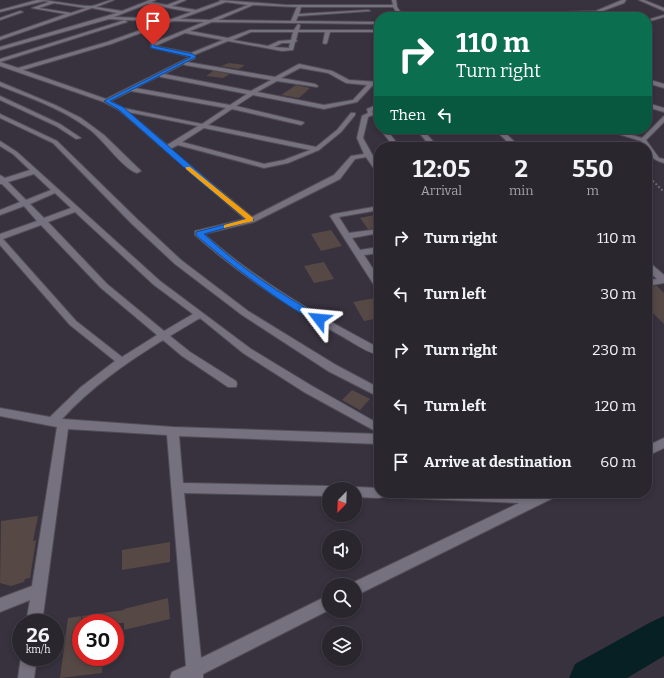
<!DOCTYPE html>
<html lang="en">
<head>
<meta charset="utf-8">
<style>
	body { margin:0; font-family:Bitter,serif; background:#312e36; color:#f1f3f6; height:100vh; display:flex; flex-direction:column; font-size:15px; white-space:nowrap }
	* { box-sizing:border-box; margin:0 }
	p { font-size:13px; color:#a5a5aa }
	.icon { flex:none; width:22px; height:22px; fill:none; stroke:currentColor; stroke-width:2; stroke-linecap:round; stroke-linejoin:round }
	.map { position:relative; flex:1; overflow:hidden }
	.sheet { position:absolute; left:374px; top:142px; width:278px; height:356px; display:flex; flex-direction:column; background:#29262e; border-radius:16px; box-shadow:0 2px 6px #0003,0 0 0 1px #45434a }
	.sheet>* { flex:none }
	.top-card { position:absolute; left:374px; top:12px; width:278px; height:122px; border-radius:16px; box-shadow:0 2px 6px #0003,0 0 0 1px #45434a; background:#0b6e4f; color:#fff; overflow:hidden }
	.needle { width:26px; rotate:203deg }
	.fabs { position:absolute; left:322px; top:482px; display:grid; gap:8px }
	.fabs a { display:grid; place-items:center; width:40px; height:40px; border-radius:50%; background:#29262e; box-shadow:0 2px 6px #0003,0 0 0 1px #45434a; font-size:20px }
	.speed { position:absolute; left:12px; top:614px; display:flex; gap:8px; font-size:20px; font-weight:700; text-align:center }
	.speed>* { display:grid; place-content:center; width:52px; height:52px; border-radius:50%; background:#29262e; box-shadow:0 2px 6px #0003,0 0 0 1px #45434a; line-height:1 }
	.speed small { font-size:10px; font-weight:400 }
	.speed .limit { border:6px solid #d22; background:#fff; color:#111 }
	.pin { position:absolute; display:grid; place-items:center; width:34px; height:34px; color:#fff; margin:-41px -17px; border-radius:50% 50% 50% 0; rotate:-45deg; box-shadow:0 0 4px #0007 }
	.pin .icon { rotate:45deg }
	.me { position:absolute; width:44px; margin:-22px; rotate:299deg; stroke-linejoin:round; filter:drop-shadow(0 0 3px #0008) }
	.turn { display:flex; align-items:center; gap:14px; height:84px; padding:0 16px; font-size:18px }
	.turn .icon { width:52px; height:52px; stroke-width:2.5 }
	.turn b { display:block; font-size:28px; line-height:34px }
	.then { display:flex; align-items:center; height:38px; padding:0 16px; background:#0003; gap:8px; font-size:15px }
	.eta { display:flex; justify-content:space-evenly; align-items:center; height:68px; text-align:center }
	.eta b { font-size:24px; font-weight:700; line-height:28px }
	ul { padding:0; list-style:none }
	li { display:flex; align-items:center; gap:12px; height:56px; padding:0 16px }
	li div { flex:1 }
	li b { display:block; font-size:15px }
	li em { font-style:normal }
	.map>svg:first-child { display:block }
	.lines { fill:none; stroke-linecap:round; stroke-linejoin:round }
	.river { fill:#072024; fill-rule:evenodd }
	.building { fill:#564844 }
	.minor-casing { stroke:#524e58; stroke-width:2 }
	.path { stroke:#6d6973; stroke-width:2; stroke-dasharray:2 2; stroke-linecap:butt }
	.minor { fill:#76717e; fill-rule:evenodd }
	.route { fill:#1a73e8; stroke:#114b97 }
	.slow { fill:#f59e0b }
</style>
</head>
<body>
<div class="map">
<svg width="664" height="678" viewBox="0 0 664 678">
	<rect width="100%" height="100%" fill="#37323e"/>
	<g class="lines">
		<path class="river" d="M664 616V656L627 678H569L575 664 651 622Z"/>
	</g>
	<path class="building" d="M229 63 245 65 239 69 221 66Z
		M213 71 230 74 223 78 206 76Z
		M296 85 310 88 299 98 281 95Z
		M374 215 379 218V228L368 229 360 218Z
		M331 230 342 246 321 251 311 234Z
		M324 262 334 279 314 283 304 266Z
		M657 286 664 293V324L647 307V287Z
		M375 298 379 304V318L364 321 353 302Z
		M352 390 370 399 360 410 342 400Z
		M38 516 33 541 36 540 30 578 25 579 24 582 11 586 0 583 1 521Z
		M170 542V562L122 570V550Z
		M168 598 170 619 124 630V623H83L82 616 124 610V609Z
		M81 616V657H103L102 673 60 678 68 618Z"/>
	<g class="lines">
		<defs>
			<path id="minor" d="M37 0C55 0 73 6 90 6 98 6 105 0 114 0L96 7 122 11 150 0H156L151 2 167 5 180 0H186L172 6 196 10 221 1 219 0 286 5H393L392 0H396L397 7 404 17H400L393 7H301L299 14 368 10 370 11 298 16 296 21 379 22V24L212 22 190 31 228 38 250 30H294L298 24 300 25 299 30H379V32H330L327 43 325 44 323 43 325 32H298L296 40 297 41 295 42 293 50 282 51 228 41 194 55 195 58 187 62 275 77 299 64 332 71 349 80 378 82 379 85H373L357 102 324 109 253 95 236 106 303 122 304 123 301 125 232 109 208 125 316 147 337 130 351 113H355V115L341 132 319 150 288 163 264 168 178 145 170 149 252 217 334 175 351 156 364 154 357 138 362 116 368 113 367 109 379 104V108L372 111 373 115 368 117 363 138 379 167V174L377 173 366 157 355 159 340 179 254 222 204 234C257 281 317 315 379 348V355C365 352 351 341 338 334 287 306 239 274 195 235V231L245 219 119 110 104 102 0 66V59L125 20 109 19 0 50V47L117 13 92 8 0 40V37L66 14 32 8 49 2 44 1 0 12V10ZM226 2 248 5 210 20 180 19ZM54 3 86 8 71 13 39 8ZM147 4 191 12 172 19 114 17ZM253 5 297 7 291 21 218 20ZM125 20 166 21 107 42 18 68 0 62 127 22ZM173 21 204 22 151 44V47L190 57 106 99 23 70 111 44ZM251 32H293L291 40 279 41 268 46 233 40ZM185 33 223 40 191 53 155 46ZM282 43H290L289 48 274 47ZM183 64 185 65 271 80 251 91 164 74ZM300 68 328 73 346 83 367 85 353 100 324 105 257 92 277 81 317 87 318 86 315 84 281 78ZM159 76 161 77 247 94 230 105 135 88ZM131 91 226 108 202 124 123 108 110 101ZM128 112 198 126 167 145ZM204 128 310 150 284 160 264 164 182 142Z
				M622 0H626L624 3 597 13 540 14 541 17H537L535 13 596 11Z
				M639 0H644L664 8V11Z
				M20 11 23 12 0 20V18Z
				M664 15V17L647 22V20Z
				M647 79 664 84V88L647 83Z
				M0 82 55 105 81 118 104 135 141 171 137 173C123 169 103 139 89 129 63 109 30 98 0 86Z
				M0 96 60 124 81 138 76 139 56 126 0 100Z
				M647 103 664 108V112L647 107Z
				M0 114 57 141 138 220 181 260 248 311 336 365 379 388V397L328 371 242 315 175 264 132 224 53 143 0 118Z
				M664 116V122L646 140 659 158 664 159V163C656 161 648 156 647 147H645L641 141 602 129H612L642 138Z
				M380 129H386L400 147H394Z
				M416 129H422L438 147H431Z
				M494 129H501L520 147H513Z
				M0 141 17 152 160 281 251 349 312 386 379 424V433L304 392 243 353 200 318 170 336 190 352 236 381 237 384 236 387H228L182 356 163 340C126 363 91 387 62 419L173 427 379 434V444L179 436 183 483 329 486 334 489H329V496L184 493 201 658 329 595V610L203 674V678H170L172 672 186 666 167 435 68 429 42 623H26L30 600 0 612V598L32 586 57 427 0 416V408L50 417 81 387 115 361 70 325 0 245V234L37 221 24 206 0 215V210L20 202 2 184H0V175L5 178 30 170 13 154 0 146ZM34 174 51 190 26 200 8 182ZM55 193 71 208 44 218 30 204ZM75 212 154 285 193 314 164 331 107 284 48 222ZM41 225 101 288 157 335 122 357 76 321 3 239Z
				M379 206V210L339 217 349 233 379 229V233L352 238 360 250 379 247V253L364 255 379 278V288L374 285 330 216 334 214Z
				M647 262 650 263 664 275V283L647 286V280L657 279 647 270Z
				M664 438V448L647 456V446Z
				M355 487 379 488V493H385L383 497 379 498 355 497V489H350Z
				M396 493 538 494 557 493 555 497 355 596V585L350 584 519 503 402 498 398 497Z
				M21 657H37L34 678H18Z"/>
		</defs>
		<use href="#minor" class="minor-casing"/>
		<path class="path" d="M647 175 664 192"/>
		<use href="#minor" class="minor"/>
	</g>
	<path class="route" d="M153 43 155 46 193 54 196 57 110 101 123 107 254 220 204 234C239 267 280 294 322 317V321C306 325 211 249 196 235V232L246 219 197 179 119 110 104 101 191 57 151 48V45Z"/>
	<path class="slow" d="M186 167H190L253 218V221L224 228V225L246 219 186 169Z"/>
</svg>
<div class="fabs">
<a><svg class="needle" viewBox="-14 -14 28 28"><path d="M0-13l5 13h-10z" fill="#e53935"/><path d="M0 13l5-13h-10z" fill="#a5a5aa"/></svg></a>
<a><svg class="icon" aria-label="sound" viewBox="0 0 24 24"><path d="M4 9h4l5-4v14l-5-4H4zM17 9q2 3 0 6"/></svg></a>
<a><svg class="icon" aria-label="search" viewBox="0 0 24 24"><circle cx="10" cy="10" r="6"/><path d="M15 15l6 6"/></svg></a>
<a><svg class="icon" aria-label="layers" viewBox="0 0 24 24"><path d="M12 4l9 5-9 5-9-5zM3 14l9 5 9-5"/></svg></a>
</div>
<div class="speed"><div>26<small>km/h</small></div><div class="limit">30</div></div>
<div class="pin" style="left:153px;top:45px;background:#d93025"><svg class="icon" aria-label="arrive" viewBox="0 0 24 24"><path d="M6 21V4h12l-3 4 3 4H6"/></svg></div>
<svg class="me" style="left:319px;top:319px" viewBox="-20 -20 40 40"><path d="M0-17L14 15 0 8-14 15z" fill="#1a73e8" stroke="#fff" stroke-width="4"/></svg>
<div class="top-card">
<div class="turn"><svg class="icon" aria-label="right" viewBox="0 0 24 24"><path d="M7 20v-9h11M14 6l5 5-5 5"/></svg><div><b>110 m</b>Turn right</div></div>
<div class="then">Then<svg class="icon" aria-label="left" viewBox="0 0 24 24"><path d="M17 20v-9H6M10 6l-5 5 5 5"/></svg></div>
</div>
<section class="sheet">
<div class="eta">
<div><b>12:05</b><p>Arrival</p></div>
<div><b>2</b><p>min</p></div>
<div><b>550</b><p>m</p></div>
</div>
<ul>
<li><svg class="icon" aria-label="right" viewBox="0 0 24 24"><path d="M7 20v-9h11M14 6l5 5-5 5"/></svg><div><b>Turn right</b></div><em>110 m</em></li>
<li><svg class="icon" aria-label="left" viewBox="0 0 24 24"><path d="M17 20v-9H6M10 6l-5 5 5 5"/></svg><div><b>Turn left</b></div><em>30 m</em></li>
<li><svg class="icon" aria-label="right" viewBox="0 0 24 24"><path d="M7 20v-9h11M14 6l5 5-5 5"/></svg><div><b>Turn right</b></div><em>230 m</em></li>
<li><svg class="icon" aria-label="left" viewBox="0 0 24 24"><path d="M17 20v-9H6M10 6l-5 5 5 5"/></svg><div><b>Turn left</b></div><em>120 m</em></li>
<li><svg class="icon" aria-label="arrive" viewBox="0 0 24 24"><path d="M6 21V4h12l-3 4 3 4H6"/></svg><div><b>Arrive at destination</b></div><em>60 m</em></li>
</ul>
</section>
</div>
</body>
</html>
